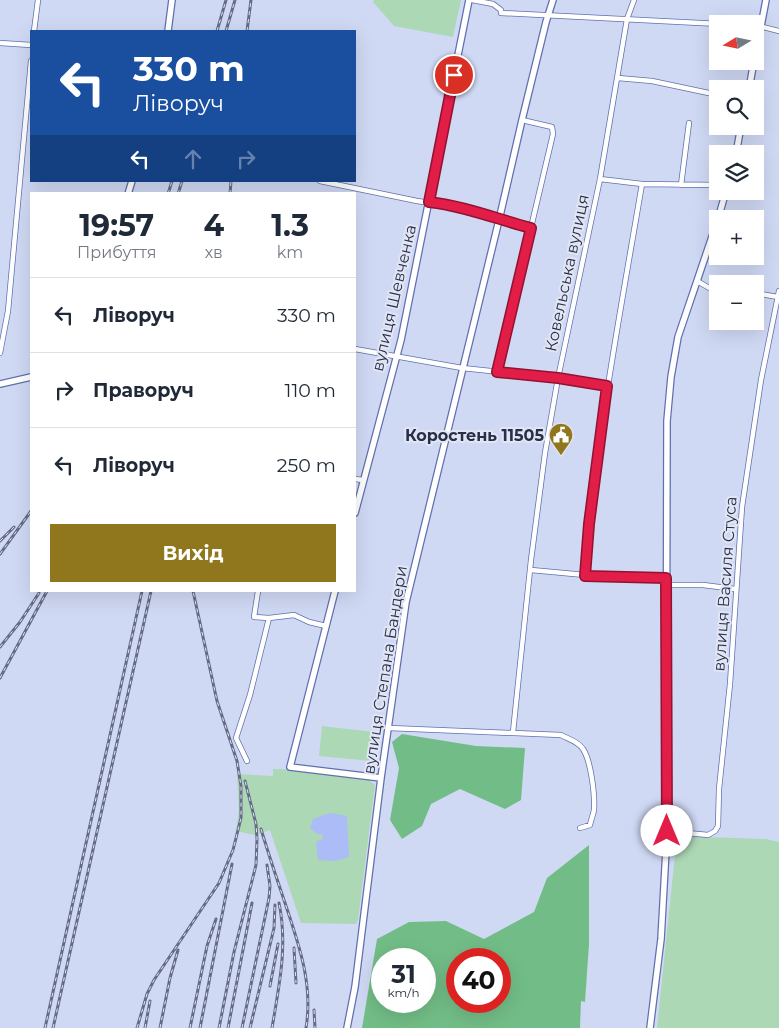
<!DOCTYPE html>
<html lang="uk">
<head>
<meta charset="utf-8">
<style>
	body { margin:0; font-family:Montserrat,sans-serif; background:#f6f6f7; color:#1f2937; height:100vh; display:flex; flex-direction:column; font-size:19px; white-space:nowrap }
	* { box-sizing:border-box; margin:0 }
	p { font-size:16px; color:#747a83 }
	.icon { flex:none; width:28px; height:28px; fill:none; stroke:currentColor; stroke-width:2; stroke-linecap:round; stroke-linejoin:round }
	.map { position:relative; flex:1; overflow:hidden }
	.sheet { position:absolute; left:30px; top:192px; width:326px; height:400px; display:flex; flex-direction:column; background:#fff; border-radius:0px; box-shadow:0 5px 20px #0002 }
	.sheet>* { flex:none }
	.top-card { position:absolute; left:30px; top:30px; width:326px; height:152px; border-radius:0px; box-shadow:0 5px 20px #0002; background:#1a4fa0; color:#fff; overflow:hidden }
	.needle { width:32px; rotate:260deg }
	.buttons { position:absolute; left:709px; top:15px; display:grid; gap:10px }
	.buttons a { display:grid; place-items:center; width:55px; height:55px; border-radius:0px; background:#fff; box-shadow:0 5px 20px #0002; font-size:25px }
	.speed { position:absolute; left:371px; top:948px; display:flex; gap:10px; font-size:25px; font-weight:700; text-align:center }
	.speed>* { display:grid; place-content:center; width:65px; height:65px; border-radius:50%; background:#fff; box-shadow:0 5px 20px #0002; line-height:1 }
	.speed small { font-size:12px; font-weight:400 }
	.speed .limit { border:8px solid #d22; background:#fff; color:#111 }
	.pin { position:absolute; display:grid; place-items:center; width:42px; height:42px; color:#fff; margin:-21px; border:2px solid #fff; border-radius:50%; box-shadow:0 1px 5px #0007 }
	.me { position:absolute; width:55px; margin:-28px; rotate:0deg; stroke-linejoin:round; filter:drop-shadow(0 0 4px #0008) }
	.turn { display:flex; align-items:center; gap:18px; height:105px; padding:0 20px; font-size:22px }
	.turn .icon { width:65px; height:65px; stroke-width:2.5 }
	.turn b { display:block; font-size:35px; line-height:42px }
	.lanes { display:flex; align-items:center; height:48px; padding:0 20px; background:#0003; justify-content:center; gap:25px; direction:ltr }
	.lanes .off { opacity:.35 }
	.eta { display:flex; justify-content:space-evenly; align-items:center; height:85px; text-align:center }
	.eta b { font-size:30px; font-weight:700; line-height:35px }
	.action { display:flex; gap:10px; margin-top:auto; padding:10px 20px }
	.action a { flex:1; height:58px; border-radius:0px; background:#90761c; color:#fff; font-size:20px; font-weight:700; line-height:58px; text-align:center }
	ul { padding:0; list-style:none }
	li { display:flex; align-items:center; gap:15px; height:75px; padding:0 20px; border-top:1px solid #e0e1e3 }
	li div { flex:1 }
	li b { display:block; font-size:19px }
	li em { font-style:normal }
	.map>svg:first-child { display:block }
	.green { fill:#acd8b6 }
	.forest { fill:#72bd87; fill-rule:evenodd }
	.water { fill:#abbcf7 }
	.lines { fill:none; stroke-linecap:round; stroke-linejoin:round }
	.minor-casing { stroke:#6170ae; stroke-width:6 }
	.tertiary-casing { stroke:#6170ae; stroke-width:8 }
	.minor { stroke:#fff; stroke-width:4.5 }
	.tertiary { stroke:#fff; stroke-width:5.5 }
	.rail-casing { stroke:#646b86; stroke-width:3 }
	.rail { stroke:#e2e6f4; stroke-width:1; stroke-dasharray:4; stroke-linecap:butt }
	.route-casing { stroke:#92132f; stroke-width:12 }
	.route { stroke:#e11d48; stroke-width:9 }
	.labels { text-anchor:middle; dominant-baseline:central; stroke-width:4; stroke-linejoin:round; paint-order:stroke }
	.street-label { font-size:16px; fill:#282f49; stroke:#e2e6f4 }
	.poi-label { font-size:16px; font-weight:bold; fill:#282f49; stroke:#e2e6f4; text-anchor:end }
</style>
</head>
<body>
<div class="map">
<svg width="779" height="1028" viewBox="0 0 779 1028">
	<rect width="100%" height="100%" fill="#d0d9f4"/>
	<path class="green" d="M374 0H461L453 37 394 26 373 2Z
		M322 726 374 732 371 761 319 756Z
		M273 769H281L357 778 369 780 375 785 358 920 356 924 301 923 270 830 255 835 236 831 239 810 237 774 273 776Z
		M677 836 766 839 779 842V1028H657Z"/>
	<path class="forest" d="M402 734 476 746 525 748 521 800 505 809 460 789 431 804 422 826 402 839 390 820 399 768 392 742Z
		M589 845V944L585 1002 581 1001 580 1028H362L377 939 409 922 446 921 484 939 534 912 547 878ZM382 959H425V1001H382ZM458 959H500V1001H458Z"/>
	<path class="water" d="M330 813 347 816 349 857 335 861 318 860 316 844 317 841 323 839 322 834H317L310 828 313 819Z"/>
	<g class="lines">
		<defs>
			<path id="minor" d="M472 0 493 4 501 10V13L720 24
				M755 25 779 31
				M34 31 38 0
				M0 43 31 45
				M618 78 652 81 718 95
				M600 179 642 184 718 185
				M320 181 417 201 465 208 499 220 531 228
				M681 185 689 123
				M697 281 711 289 718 290
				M755 293 778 297
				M355 349 462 368 558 378 607 386
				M0 353 8 311 31 61
				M497 372 553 134 552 127 522 120
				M355 479 363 480
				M531 570 585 575 666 578
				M585 575C595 444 620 314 642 184
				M666 585H703L735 589
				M258 591 254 617 269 618 294 615 309 622 326 626
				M389 728 561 735C568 739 578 741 583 749 591 761 595 795 594 810 593 815 591 820 590 825L580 828
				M513 732 531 560 545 453 558 378 600 179 627 19 634 0
				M247 761 236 738 250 695 269 618
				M667 831 708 835 715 831 718 826 719 789 730 684 742 507 761 380 779 291"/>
			<path id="tertiary" d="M168 31 172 0
				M755 58 766 0
				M749 89 754 61
				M736 154 741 126
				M128 194 132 181
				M718 219 726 191
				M0 384 31 377
				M355 513 401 340 469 0
				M335 591 290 767 381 778
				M347 1028 355 987 381 778 406 602 499 220 522 120 546 22 553 0
				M650 1028 661 939 666 850 667 421 671 377 678 337 718 219"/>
		</defs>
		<use href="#minor" class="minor-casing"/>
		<use href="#tertiary" class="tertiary-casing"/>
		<use href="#minor" class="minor"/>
		<use href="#tertiary" class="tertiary"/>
		<defs>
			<path id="rail" d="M217 31 226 0
				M226 31 235 0
				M247 31 251 0
				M168 194 172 181
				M178 194 182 181
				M230 194 231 181
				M0 541 14 527
				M0 554 31 511
				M0 647 20 622 39 593
				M0 678 47 591
				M261 829C269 856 278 882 287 909 300 948 313 986 306 1028
				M294 948 296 983
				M270 986 278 944
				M314 1010 315 1028
				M45 1028 142 591
				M53 1028 151 591
				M137 1028 147 994 154 980 219 883 233 850 241 818V786L237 761 217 701 193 591
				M145 1028 150 1001
				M160 1028 170 978 178 950
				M190 1028 207 946 216 919
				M200 1028 232 864
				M219 1028 234 952 256 865 257 839 256 824 245 781
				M228 1028 252 903
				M242 1028 269 898 270 886 267 865
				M250 1028 274 928 275 905
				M272 1028C279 986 288 946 279 903"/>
		</defs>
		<use href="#rail" class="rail-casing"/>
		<use href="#rail" class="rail"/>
	</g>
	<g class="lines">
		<defs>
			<path id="route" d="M454 75 429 202C464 206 497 219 531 228L497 372 558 378 607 386 589 524 585 576 666 578 667 831"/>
		</defs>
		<use href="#route" class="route-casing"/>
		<use href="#route" class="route"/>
	</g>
	<defs>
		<symbol id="civic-pin" viewBox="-11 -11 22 30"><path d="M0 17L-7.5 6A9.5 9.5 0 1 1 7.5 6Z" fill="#90761c" stroke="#e2e6f4"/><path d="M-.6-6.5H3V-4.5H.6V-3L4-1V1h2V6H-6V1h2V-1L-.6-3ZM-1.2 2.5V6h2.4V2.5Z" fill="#fff"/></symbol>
	</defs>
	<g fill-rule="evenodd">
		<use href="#civic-pin" x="547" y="421" width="28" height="38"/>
	</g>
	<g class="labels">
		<g class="street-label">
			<text transform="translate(567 273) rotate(-78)">Ковельська вулиця</text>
			<text transform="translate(394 298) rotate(-77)">вулиця Шевченка</text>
			<text transform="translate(725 584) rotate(-86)">вулиця Василя Стуса</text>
			<text transform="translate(385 670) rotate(-81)">вулиця Степана Бандери</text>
		</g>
		<g class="poi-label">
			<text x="544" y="435">Коростень 11505</text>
		</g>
	</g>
</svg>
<div class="buttons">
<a><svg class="needle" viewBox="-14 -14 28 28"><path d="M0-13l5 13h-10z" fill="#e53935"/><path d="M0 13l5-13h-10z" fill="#747a83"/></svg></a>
<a><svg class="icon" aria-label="search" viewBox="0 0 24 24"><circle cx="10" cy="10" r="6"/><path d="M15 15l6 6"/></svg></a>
<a><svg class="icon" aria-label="layers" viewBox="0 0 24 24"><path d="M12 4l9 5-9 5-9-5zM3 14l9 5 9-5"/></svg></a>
<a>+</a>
<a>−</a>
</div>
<div class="speed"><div>31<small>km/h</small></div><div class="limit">40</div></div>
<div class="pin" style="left:454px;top:75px;background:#d93025"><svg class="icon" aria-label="arrive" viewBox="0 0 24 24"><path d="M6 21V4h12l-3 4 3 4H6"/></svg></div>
<svg class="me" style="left:667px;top:831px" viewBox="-20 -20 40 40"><circle r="19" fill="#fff"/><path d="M0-13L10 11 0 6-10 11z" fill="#e11d48"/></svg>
<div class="top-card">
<div class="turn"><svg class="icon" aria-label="left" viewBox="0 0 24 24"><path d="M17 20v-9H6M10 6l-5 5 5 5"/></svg><div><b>330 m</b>Ліворуч</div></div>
<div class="lanes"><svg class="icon" aria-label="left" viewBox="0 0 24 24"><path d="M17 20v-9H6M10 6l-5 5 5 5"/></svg><svg class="icon off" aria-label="ahead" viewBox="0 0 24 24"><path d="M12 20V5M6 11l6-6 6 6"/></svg><svg class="icon off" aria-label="right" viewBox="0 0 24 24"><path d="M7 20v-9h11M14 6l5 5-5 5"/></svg></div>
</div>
<section class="sheet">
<div class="eta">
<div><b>19:57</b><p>Прибуття</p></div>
<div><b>4</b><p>хв</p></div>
<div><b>1.3</b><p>km</p></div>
</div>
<ul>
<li><svg class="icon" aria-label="left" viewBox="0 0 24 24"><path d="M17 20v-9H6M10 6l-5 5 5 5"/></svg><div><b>Ліворуч</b></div><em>330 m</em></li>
<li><svg class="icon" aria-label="right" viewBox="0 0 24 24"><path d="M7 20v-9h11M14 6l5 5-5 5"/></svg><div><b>Праворуч</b></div><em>110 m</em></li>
<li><svg class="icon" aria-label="left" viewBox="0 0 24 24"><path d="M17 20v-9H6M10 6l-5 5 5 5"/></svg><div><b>Ліворуч</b></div><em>250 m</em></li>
</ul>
<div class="action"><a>Вихід</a></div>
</section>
</div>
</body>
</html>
